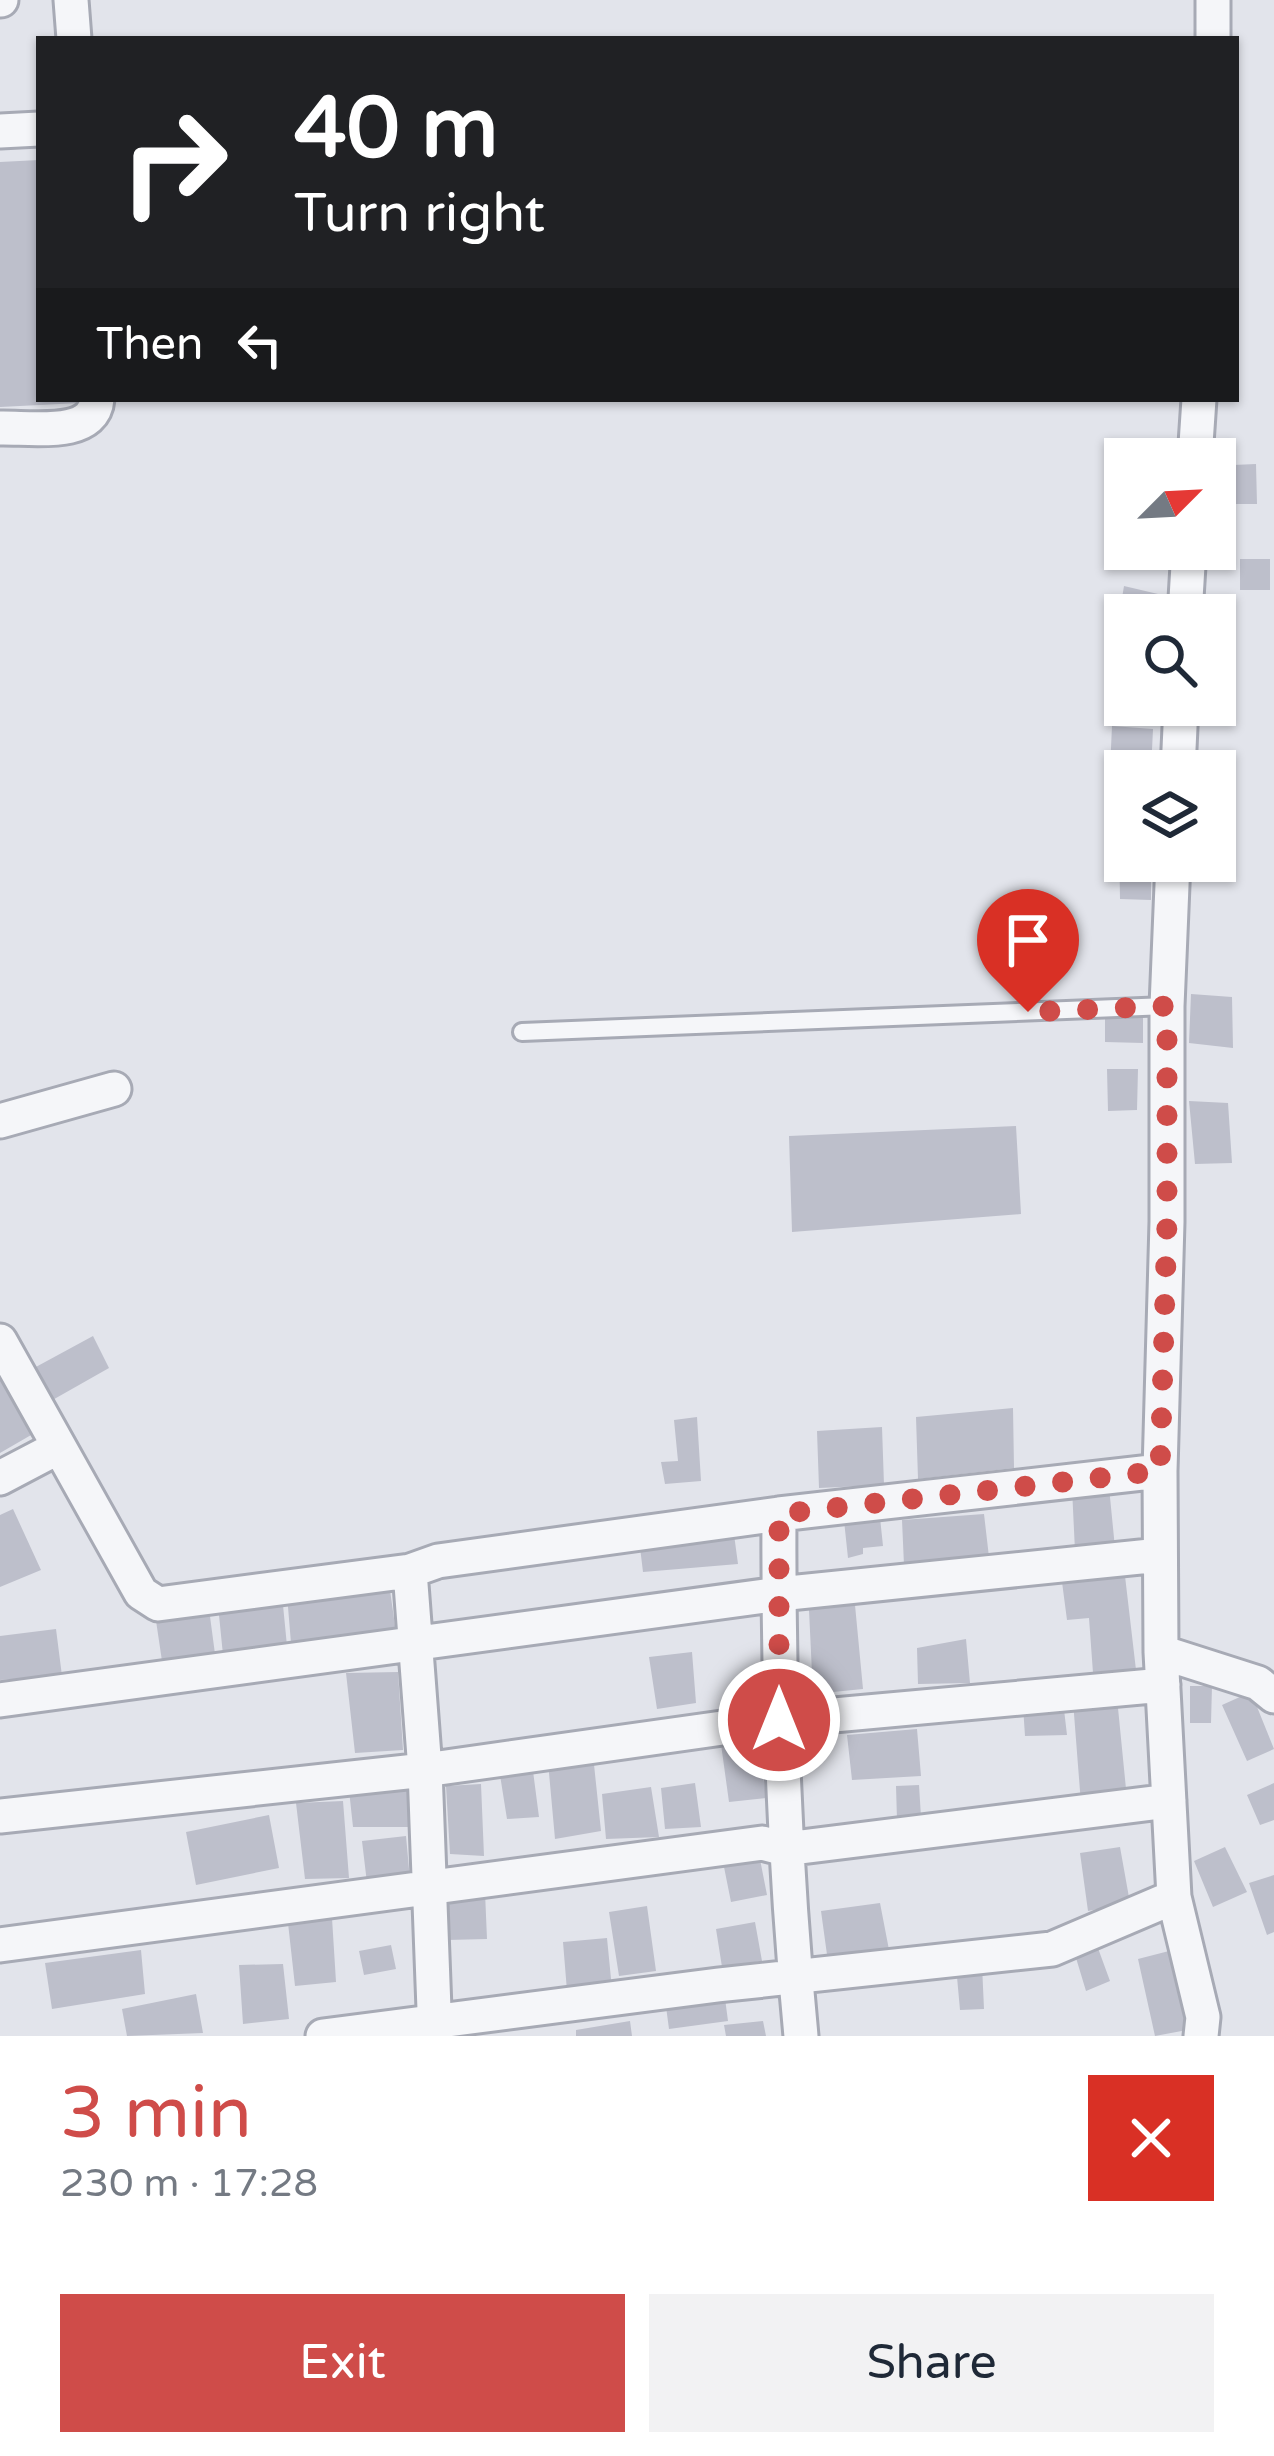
<!DOCTYPE html>
<html lang="en">
<head>
<meta charset="utf-8">
<style>
	body { margin:0; font-family:"Varela Round",sans-serif; background:#f2f2f3; color:#1f2937; height:100vh; display:flex; flex-direction:column; font-size:45px; white-space:nowrap }
	* { box-sizing:border-box; margin:0 }
	p { font-size:39px; color:#747a83 }
	.icon { flex:none; width:66px; height:66px; fill:none; stroke:currentColor; stroke-width:2; stroke-linecap:round; stroke-linejoin:round }
	.map { position:relative; height:2036px; overflow:hidden }
	.side { display:flex; flex-direction:column; background:#fff; flex:1 }
	.side>* { flex:none }
	.hud { position:absolute; left:36px; top:36px; width:1203px; height:366px; border-radius:0px; box-shadow:0 3px 9px #0004; background:#202124; color:#fff; overflow:hidden }
	.needle { width:78px; rotate:66deg }
	.buttons { position:absolute; left:1104px; top:438px; display:grid; gap:24px }
	.buttons a { display:grid; place-items:center; width:132px; height:132px; border-radius:0px; background:#fff; box-shadow:0 3px 9px #0004; font-size:60px }
	.pin { position:absolute; display:grid; place-items:center; width:102px; height:102px; color:#fff; margin:-123px -51px; border-radius:50% 50% 50% 0; rotate:-45deg; box-shadow:0 0 12px #0007 }
	.pin .icon { rotate:45deg }
	.me { position:absolute; width:132px; margin:-66px; rotate:0deg; stroke-linejoin:round; filter:drop-shadow(0 0 9px #0008) }
	.turn { display:flex; align-items:center; gap:42px; height:252px; padding:0 60px; font-size:54px }
	.turn .icon { width:156px; height:156px; stroke-width:2.5 }
	.turn b { display:block; font-size:84px; line-height:102px }
	.then { display:flex; align-items:center; height:114px; padding:0 60px; background:#0003; gap:24px; font-size:45px }
	.round { display:grid; place-items:center; flex:none; width:126px; height:126px; border-radius:0px; background:#f2f2f3 }
	.headline { display:flex; align-items:center; justify-content:space-between; height:204px; padding:0 60px }
	h1 { font-size:72px; font-weight:600; line-height:90px; color:#cf4c49 }
	.button { display:flex; gap:24px; margin-top:auto; padding:24px 60px }
	.button a { flex:1; height:138px; border-radius:0px; background:#cf4c49; color:#fff; font-size:48px; font-weight:600; line-height:138px; text-align:center }
	.button a+a { background:#f2f2f3; color:#1f2937 }
	.map>svg:first-child { display:block }
	.building { fill:#bdbfcb }
	.lines { fill:none; stroke-linecap:round; stroke-linejoin:round }
	.lane-casing { stroke:#a7aab5; stroke-width:22 }
	.street-casing { stroke:#a7aab5; stroke-width:39 }
	.lane { stroke:#f5f6f9; stroke-width:16 }
	.street { stroke:#f5f6f9; stroke-width:33 }
	.route { stroke:#cf4c49; stroke-width:21; stroke-dasharray:0 37.8 }
</style>
</head>
<body>
<div class="map">
<svg width="1274" height="2036" viewBox="0 0 1274 2036">
	<rect width="100%" height="100%" fill="#e2e4eb"/>
	<path class="building" d="M39 160V399H79V403L0 407V162Z
		M1256 464 1257 504H1234L1233 465Z
		M1240 559H1270V590H1240Z
		M1124 586 1158 594 1156 615H1125V623L1118 622Z
		M1112 726 1153 729 1151 771H1125V814H1108Z
		M1119 843 1125 844V861H1151V900L1120 899Z
		M1191 994 1232 997 1233 1048 1189 1043Z
		M1143 1014V1043L1105 1042V1017Z
		M1107 1069H1138L1137 1110 1108 1111Z
		M1189 1101 1228 1103 1232 1163 1195 1164Z
		M1016 1126 1021 1214 792 1232 789 1136Z
		M93 1336 109 1368 49 1402 34 1368Z
		M0 1365 38 1431 0 1453Z
		M1013 1408 1014 1468 918 1479 916 1417Z
		M697 1417 701 1481 665 1484 661 1462 678 1461 674 1420Z
		M882 1427 884 1485 819 1488 817 1431Z
		M1109 1487 1115 1548 1075 1551 1072 1488Z
		M879 1508 883 1546 863 1548V1554L848 1558 843 1511Z
		M13 1509 41 1570 0 1587V1515Z
		M984 1514 989 1557 904 1565 902 1520Z
		M733 1527 738 1564 643 1572 639 1539Z
		M1125 1576 1136 1670 1093 1673 1089 1618 1067 1620 1062 1582Z
		M389 1583 396 1633 291 1643 287 1595Z
		M282 1595 287 1646 223 1655 218 1605Z
		M855 1605 863 1689 813 1694 809 1610Z
		M209 1609 215 1654 162 1661 155 1614Z
		M56 1629 62 1676 0 1680V1636Z
		M966 1639 970 1683 918 1684 917 1648Z
		M692 1652 696 1703 657 1709 649 1657Z
		M398 1672 403 1750 355 1753 346 1673Z
		M1190 1686H1212L1211 1723H1190Z
		M1251 1692 1274 1749 1247 1761 1222 1705Z
		M1117 1698 1127 1799 1081 1804 1073 1701Z
		M1063 1701 1067 1735 1025 1736 1023 1706Z
		M917 1729 921 1776 852 1780 847 1735Z
		M758 1735 766 1798 729 1802 720 1737Z
		M593 1755 601 1831 555 1839 548 1762Z
		M533 1771 539 1817 507 1819 500 1775Z
		M695 1783 701 1827 665 1829 661 1788Z
		M1274 1783V1820L1260 1825 1247 1795Z
		M481 1784 484 1856 450 1854 446 1786Z
		M919 1785 921 1817 897 1820 896 1786Z
		M412 1786 414 1827H353L349 1790Z
		M651 1787 659 1837 606 1839 602 1794Z
		M343 1801 349 1878 305 1879 296 1803Z
		M269 1815 279 1868 196 1885 186 1832Z
		M406 1836 410 1880 367 1883 362 1841Z
		M1120 1847 1130 1903 1088 1911 1080 1853Z
		M1225 1847 1247 1892 1213 1907 1194 1861Z
		M759 1854 767 1895 731 1902 723 1862Z
		M1274 1875V1932L1267 1935 1249 1883Z
		M485 1892 487 1939 447 1940 443 1894Z
		M880 1903 890 1955 828 1962 821 1911Z
		M647 1906 656 1971 619 1976 609 1912Z
		M332 1918 336 1982 295 1986 288 1923Z
		M755 1922 762 1961 722 1967 716 1929Z
		M607 1938 612 1989 567 1991 563 1942Z
		M1095 1940 1110 1981 1086 1991 1073 1948Z
		M391 1945 396 1969 364 1975 359 1951Z
		M141 1950 145 1994 52 2009 45 1963Z
		M1169 1951 1187 2030 1155 2036 1138 1959Z
		M283 1964 289 2019 243 2024 239 1965Z
		M982 1965 984 2009 960 2010 956 1966Z
		M724 1991 728 2021 669 2029 665 1999Z
		M196 1994 203 2033 127 2036 122 2009Z
		M630 2021 632 2036H576V2030Z
		M763 2021 766 2036H726L724 2025Z"/>
	<g class="lines">
		<defs>
			<path id="lane" d="M522 1032 1167 1006"/>
			<path id="street" d="M0 0H1
				M71 0 74 39
				M1213 39V0
				M0 131 39 129
				M0 428C29 427 94 439 97 399
				M1195 459 1199 399
				M1185 615 1189 549
				M1178 771 1181 705
				M0 1121 114 1089
				M0 1341 141 1593 158 1604 410 1571 438 1561 779 1514 1160 1471
				M0 1478 57 1448
				M779 1514C778 1689 784 1862 801 2036
				M410 1571 425 1770 435 2036
				M1161 1652 1258 1683 1274 1696
				M0 1700 779 1594 1160 1555
				M0 1816 425 1770 779 1720 1163 1685
				M1174 1897 1203 2017 1201 2036
				M0 1945 762 1843 785 1849 1169 1801
				M323 2036 718 1985 1052 1949 1174 1897 1161 1652 1160 1471 1167 1222V1006L1173 861"/>
		</defs>
		<use href="#lane" class="lane-casing"/>
		<use href="#street" class="street-casing"/>
		<use href="#lane" class="lane"/>
		<use href="#street" class="street"/>
	</g>
	<g class="lines">
		<path class="route" d="M779 1720V1514L1160 1471 1167 1222V1006L1028 1012"/>
	</g>
</svg>
<div class="buttons">
<a><svg class="needle" viewBox="-14 -14 28 28"><path d="M0-13l5 13h-10z" fill="#e53935"/><path d="M0 13l5-13h-10z" fill="#747a83"/></svg></a>
<a><svg class="icon" aria-label="search" viewBox="0 0 24 24"><circle cx="10" cy="10" r="6"/><path d="M15 15l6 6"/></svg></a>
<a><svg class="icon" aria-label="layers" viewBox="0 0 24 24"><path d="M12 4l9 5-9 5-9-5zM3 14l9 5 9-5"/></svg></a>
</div>
<div class="pin" style="left:1028px;top:1012px;background:#d93025"><svg class="icon" aria-label="arrive" viewBox="0 0 24 24"><path d="M6 21V4h12l-3 4 3 4H6"/></svg></div>
<svg class="me" style="left:779px;top:1720px" viewBox="-20 -20 40 40"><circle r="17" fill="#cf4c49" stroke="#fff" stroke-width="3"/><path d="M0-11L8 9 0 5-8 9z" fill="#fff"/></svg>
<div class="hud">
<div class="turn"><svg class="icon" aria-label="right" viewBox="0 0 24 24"><path d="M7 20v-9h11M14 6l5 5-5 5"/></svg><div><b>40 m</b>Turn right</div></div>
<div class="then">Then<svg class="icon" aria-label="left" viewBox="0 0 24 24"><path d="M17 20v-9H6M10 6l-5 5 5 5"/></svg></div>
</div>
</div>
<section class="side">
<div class="headline"><div><h1>3 min</h1><p>230 m · 17:28</p></div><a class="round" style="background:#d93025;color:#fff"><svg class="icon" aria-label="close" viewBox="0 0 24 24"><path d="M6 6l12 12M18 6L6 18"/></svg></a></div>
<div class="button"><a>Exit</a><a>Share</a></div>
</section>
</body>
</html>
